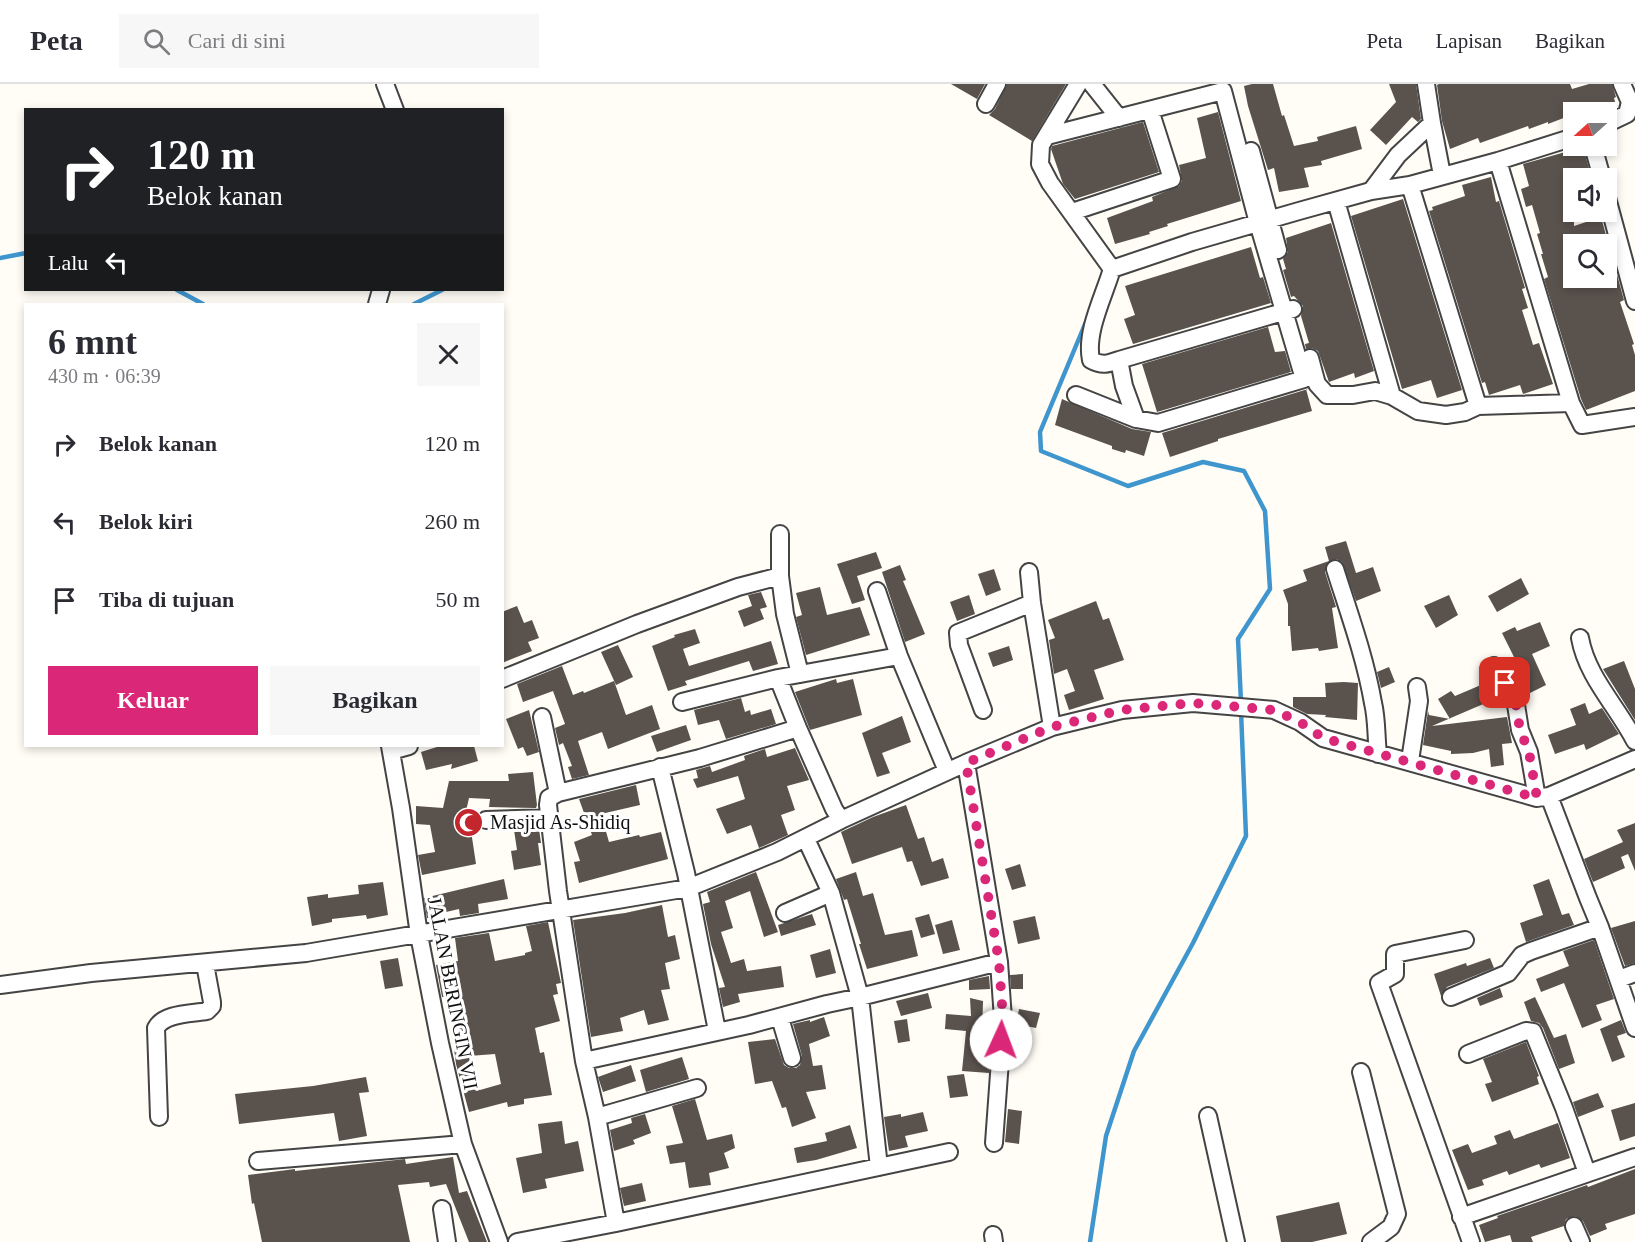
<!DOCTYPE html>
<html lang="id">
<head>
<meta charset="utf-8">
<style>
	body { margin:0; font-family:Georgia,serif; background:#f7f7f7; color:#2b2b33; height:100vh; display:flex; flex-direction:column; font-size:22px; white-space:nowrap }
	* { box-sizing:border-box; margin:0 }
	p { font-size:20px; color:#7c7c81 }
	.icon { flex:none; width:33px; height:33px; fill:none; stroke:currentColor; stroke-width:2; stroke-linecap:round; stroke-linejoin:round }
	.map { position:relative; flex:1; overflow:hidden }
	.details { position:absolute; left:24px; top:219px; width:480px; height:444px; display:flex; flex-direction:column; background:#fff; border-radius:0px; box-shadow:0 3px 9px #0003 }
	.details>* { flex:none }
	.banner { position:absolute; left:24px; top:24px; width:480px; height:183px; border-radius:0px; box-shadow:0 3px 9px #0003; background:#202124; color:#fff; overflow:hidden }
	.needle { width:39px; rotate:249deg }
	.controls { position:absolute; left:1563px; top:18px; display:grid; gap:12px }
	.controls a { display:grid; place-items:center; width:54px; height:54px; border-radius:0px; background:#fff; box-shadow:0 3px 9px #0003; font-size:30px }
	.pin { position:absolute; display:grid; place-items:center; width:51px; height:51px; color:#fff; margin:-26px; border-radius:12px; box-shadow:0 3px 9px #0006 }
	.me { position:absolute; width:66px; margin:-33px; rotate:2deg; stroke-linejoin:round; filter:drop-shadow(0 0 4px #0008) }
	.turn { display:flex; align-items:center; gap:21px; height:126px; padding:0 24px; font-size:27px }
	.turn .icon { width:78px; height:78px; stroke-width:2.5 }
	.turn b { display:block; font-size:42px; line-height:51px }
	.then { display:flex; align-items:center; height:57px; padding:0 24px; background:#0003; gap:12px; font-size:22px }
	.round { display:grid; place-items:center; flex:none; width:63px; height:63px; border-radius:0px; background:#f7f7f7 }
	.headline { display:flex; align-items:center; justify-content:space-between; height:102px; padding:0 24px }
	h1 { font-size:36px; font-weight:800; line-height:45px }
	.button { display:flex; gap:12px; margin-top:auto; padding:12px 24px }
	.button a { flex:1; height:69px; border-radius:0px; background:#db2777; color:#fff; font-size:24px; font-weight:800; line-height:69px; text-align:center }
	.button a+a { background:#f7f7f7; color:#2b2b33 }
	ul { padding:0; list-style:none }
	li { display:flex; align-items:center; gap:18px; height:78px; padding:0 24px }
	li div { flex:1 }
	li b { display:block; font-size:22px }
	li em { font-style:normal }
	header { display:flex; align-items:center; gap:36px; box-sizing:border-box; height:84px; padding:0 30px; background:#fff; border-bottom:2px solid #e1e1e2 }
	header strong { font-size:28px }
	nav { display:flex; gap:33px; margin-inline-start:auto; font-size:21px }
	.search { width:420px; height:54px; background:#f7f7f7; display:flex; align-items:center; gap:15px; box-sizing:border-box; padding:0 21px; border-radius:0px; color:#7c7c81; font-size:22px }
	.map>svg:first-child { display:block }
	.lines { fill:none; stroke-linecap:round; stroke-linejoin:round }
	.stream { stroke:#3f96cf; stroke-width:4.5 }
	.building { fill:#5a524d; fill-rule:evenodd }
	.minor-casing { stroke:#444; stroke-width:20 }
	.minor { stroke:#fff; stroke-width:16 }
	.route { stroke:#db2777; stroke-width:10; stroke-dasharray:0 18 }
	.labels { text-anchor:middle; dominant-baseline:central; stroke-width:6; stroke-linejoin:round; paint-order:stroke }
	.poi-label { font-size:20px; fill:#111; stroke:#fff; text-anchor:start }
	.street-label { font-size:20px; fill:#111; stroke:#fff }
</style>
</head>
<body>
<header>
<strong>Peta</strong>
<div class="search"><svg class="icon" aria-label="search" viewBox="0 0 24 24"><circle cx="10" cy="10" r="6"/><path d="M15 15l6 6"/></svg>Cari di sini</div>
<nav><a>Peta</a><a>Lapisan</a><a>Bagikan</a></nav>
</header>
<div class="map">
<svg width="1635" height="1158" viewBox="0 0 1635 1158">
	<rect width="100%" height="100%" fill="#fffdf5"/>
	<g class="lines">
		<path class="stream" d="M0 174 26 169
			M177 206 203 220
			M414 220 442 206
			M1088 233 1040 348 1041 367 1128 402 1203 378 1244 387 1265 427 1270 505 1238 555 1241 618
			M1090 1158 1106 1052 1134 967 1193 859 1246 752 1241 627"/>
	</g>
	<path class="building" d="M951 0H985L977 15Z
		M1007 0H1066L1032 57 989 31 995 25Z
		M1252 0H1273L1282 32 1284 31 1294 62 1318 57 1317 53 1356 42 1362 65 1321 77 1322 81 1304 84 1309 103 1279 108 1274 84 1268 86 1248 22 1244 2Z
		M1389 0H1416L1421 35 1418 38 1412 33 1386 61 1370 46 1396 18Z
		M1439 0H1570L1572 5 1589 0H1612L1616 13 1614 14 1615 18 1586 28H1574V30L1548 40V38L1529 45 1528 42 1480 59 1478 54 1450 65 1442 37 1437 1Z
		M1218 28 1241 117 1167 140 1168 142 1149 148 1150 150 1115 160 1107 134 1153 117 1152 113 1179 102 1182 97 1179 81 1206 74 1197 34Z
		M1143 38 1159 88 1075 115 1063 100 1051 65 1052 62Z
		M1583 63 1591 92 1574 94V142L1601 133 1624 216 1620 218 1634 260 1632 261 1635 271V307L1586 326 1581 315 1544 195 1548 193 1541 170H1543L1537 150 1540 149 1532 121 1526 123 1521 105 1529 102 1523 80ZM1574 160H1606V194H1574Z
		M1491 93 1496 118 1499 117 1525 204 1522 205 1528 224 1522 226 1533 261 1539 259 1553 300 1523 310 1520 301 1489 311 1485 298 1482 299 1429 127 1433 126 1432 123 1465 112 1462 101Z
		M1403 115 1462 306 1437 314 1431 296 1402 305 1351 132Z
		M1331 139 1374 287 1355 294 1354 289 1329 298 1318 267 1312 264 1306 265 1305 260 1309 259 1301 232 1303 222 1294 212 1291 213 1283 186 1286 185 1283 175 1288 168 1286 154Z
		M1251 163 1260 194 1263 193 1271 219 1133 260 1124 235 1135 231 1125 202Z
		M1268 243 1275 268 1285 267 1291 288 1157 328 1142 280Z
		M1306 305 1312 327 1218 355V357L1170 373 1162 349 1308 305Z
		M1062 315 1132 345 1151 348 1144 372 1126 366 1125 369 1112 365V362L1055 341Z
		M1346 457 1356 489 1373 483 1381 507 1356 517 1342 478 1337 475 1328 478 1325 488 1336 523 1332 524 1338 564 1319 567 1318 564 1292 567 1290 542H1288V520L1283 506 1307 497 1303 486 1329 477 1325 463Z
		M876 468 882 484 857 492 865 516 852 520 837 480Z
		M900 481 906 496 903 497 925 550 905 558 882 488Z
		M994 485 1001 506 986 512 978 490Z
		M1521 494 1529 510 1497 528 1488 512Z
		M820 503 827 531 860 523 870 551 806 571 796 533 802 531 796 509Z
		M761 508 767 523 760 525 764 535 744 543 738 527 752 522 748 511Z
		M969 511 975 530 957 537 950 518Z
		M1449 511 1458 531 1436 544 1424 522Z
		M1096 517 1103 536 1109 534 1124 576 1094 586 1104 615 1069 626 1064 611 1075 607 1067 585 1054 590 1049 556 1055 554 1048 536Z
		M517 522 524 539 532 536 539 554 528 558 532 567 502 579V528Z
		M1540 538 1550 562 1532 570 1546 601 1530 609 1522 594 1519 596 1514 585 1519 583 1502 549 1515 543 1517 547Z
		M695 545 700 559 683 565 689 582 771 557 778 580 753 587 749 577 685 597 687 601 668 607 652 562 675 553 674 551Z
		M618 561 633 593 616 601 601 568Z
		M1009 562 1013 576 993 583 988 569Z
		M1624 577 1635 605V636L1603 585Z
		M562 582 573 611 583 607 584 609 614 597 626 631 652 621 660 645 608 665 602 648 578 657 589 691 572 695 568 683 572 682 563 659 559 661 555 644 565 640 553 607 523 618 517 600Z
		M1389 583 1395 598 1381 604 1377 588Z
		M836 595 837 599 853 595 862 631 810 646 795 608Z
		M1344 598 1358 599 1357 636 1325 633 1326 631 1307 630 1293 623V613H1326L1325 599Z
		M1488 598 1495 615 1432 642 1507 633 1512 659 1502 660 1504 681 1491 683 1489 665 1473 669 1451 670V667L1423 661 1428 627 1429 631 1450 635 1438 615 1451 607 1455 612Z
		M741 614 745 628 750 626 751 631 771 625 776 640 726 655 719 636 698 641 694 626Z
		M1585 619 1589 630 1602 624 1619 650 1586 666 1584 660 1555 670 1548 651 1576 641 1570 625Z
		M529 626 539 668 527 672 523 663 518 665 506 635Z
		M902 632 911 658 882 669 890 689 877 693 862 649Z
		M686 641 691 656 657 668 651 652Z
		M440 662H474L478 677 451 685 452 680 426 686 421 668Z
		M795 664 809 696 787 702 795 726 781 731 788 751 759 764 751 741 727 750 716 725 745 715 738 692 697 704 693 695 698 694 696 686 710 682 712 688 745 676 744 672 765 665 767 673Z
		M533 688 537 721 536 724 489 723 490 715 469 714 461 749 471 747 476 780 422 791 418 771 435 768 430 741 416 740V722L443 724 449 697H509L508 690Z
		M636 701 640 721 601 730 609 758 639 751 640 753 661 748 668 775 579 799 574 778 580 777 574 758 592 751 579 715Z
		M906 721 918 755 924 753 932 778 943 774 949 794 921 802 912 777 907 778 902 763 852 780 841 748 873 733Z
		M1635 739V787L1628 770 1621 773 1625 784 1593 798 1584 775 1623 758 1617 746Z
		M539 745 541 759H538L541 781 514 786 511 767 517 766 514 746Z
		M1020 780 1026 802 1012 806 1005 785Z
		M756 788 778 848 764 853 750 807 725 817 733 844 721 848 731 879 744 875 747 887 781 882 784 903 738 910 740 918 723 923 719 904 725 903 711 860 703 820 710 818 707 808Z
		M856 788 863 812 873 809 885 851 912 846 918 872 867 885 859 860H861L847 815 844 816 836 795Z
		M504 795 508 815 478 820 479 829 460 832 459 825 433 831 434 833 427 834 424 814Z
		M1549 795 1562 831 1569 829 1574 841 1526 858 1520 839 1543 831 1533 801Z
		M383 798 388 831 367 835 366 831 332 835V838L312 842 307 813 328 810V814L359 810 358 801Z
		M662 821 668 853 675 851 680 875 665 879 670 905 661 906 669 936 648 941 644 926 620 934 623 947 591 953 573 836 625 829Z
		M812 830 816 841 781 852 778 841Z
		M929 830 935 850 921 854 915 834Z
		M1035 832 1040 855 1018 860 1013 837Z
		M952 836 960 866 943 870 935 841Z
		M1635 837V879L1625 882 1611 844Z
		M548 838 561 899 556 900 558 910 553 911 560 937 535 944 540 969 544 968 552 1011 524 1015V1020L508 1023 507 1018 469 1028 456 980 453 956H456L445 913H442L436 881 458 877 455 854 489 849 495 877 525 871V869L532 867 526 842ZM495 970 501 1000 480 1006 469 972Z
		M1594 856 1614 915 1596 921 1602 936 1582 944 1564 899 1541 908 1536 895 1569 882 1563 867Z
		M830 865 836 889 816 894 810 871Z
		M398 874 403 902 385 905 380 877Z
		M1490 874 1494 884 1447 903 1441 912 1434 890 1466 879 1467 882Z
		M1023 890V905H1011L1010 891Z
		M989 892 990 905 969 906V896Z
		M1500 904 1503 913 1480 922 1477 914Z
		M928 909 932 924 901 932 896 917Z
		M1535 913 1554 954 1566 950 1575 979 1559 985 1543 944 1539 939 1531 937 1524 918Z
		M970 914 983 917 982 953H985L984 960 991 961 989 989 962 987 966 947 945 945 946 930 971 932Z
		M1019 925 1040 929 1036 944 1016 940Z
		M824 933 830 952 809 960 813 982 822 981 826 1005 806 1008 816 1034 792 1043 786 1023 782 1024 772 997 755 1000 748 958 775 955 784 981 789 984H796L800 981 802 972 793 940 810 936V938Z
		M907 935 910 957 898 959 894 937Z
		M1621 936 1626 949 1617 952 1625 973 1612 978 1600 945Z
		M1526 958 1539 992 1537 993 1539 1000 1492 1018 1485 1000 1492 998 1483 975Z
		M682 973 689 995 646 1008 640 986Z
		M631 981 636 997 603 1008 598 993Z
		M964 990 968 1012 950 1014 947 992Z
		M366 993 369 1008 359 1009 367 1052 339 1057 334 1029 239 1040 235 1010 313 1002Z
		M1598 1009 1604 1023 1578 1033 1573 1018Z
		M695 1015 707 1056 732 1050 735 1064 724 1069 729 1084 709 1089 711 1101 689 1104 685 1078 670 1080 666 1062 683 1059 672 1022Z
		M1635 1019V1052L1620 1057 1611 1026Z
		M1008 1025 1022 1027 1019 1060 1005 1058Z
		M923 1028 928 1047 905 1052 908 1063 889 1067 884 1033 901 1030V1033Z
		M645 1030 651 1049 633 1056 635 1060 614 1067 610 1046 632 1039 631 1034Z
		M562 1037 565 1060 578 1057 584 1087 545 1095 547 1104 523 1109 516 1074 542 1069 538 1040Z
		M1558 1039 1570 1074 1541 1084 1539 1080 1509 1091 1507 1087 1482 1096 1484 1101 1468 1106 1452 1066 1468 1060 1472 1069 1497 1060 1494 1052 1510 1046 1514 1055Z
		M850 1041 857 1064 816 1076 797 1079 794 1064 827 1057 825 1049Z
		M453 1073 459 1109 467 1107 487 1158H469L446 1100 430 1103 429 1098 398 1101 410 1158H262L254 1119 252 1120 248 1091 295 1085V1087L405 1075 406 1080Z
		M1635 1085V1130L1605 1140 1607 1145 1590 1152 1583 1137 1575 1132 1566 1135 1564 1142 1531 1153 1533 1158H1512L1510 1151 1485 1158 1479 1141 1498 1134 1497 1132 1587 1101 1588 1103Z
		M642 1099 646 1117 624 1122 620 1104Z
		M1339 1118 1347 1150 1312 1158H1281L1276 1132Z"/>
	<g class="lines">
		<defs>
			<path id="minor" d="M385 0 395 26
				M1092 0 1119 34
				M986 20 997 0
				M1432 39 1442 91
				M1606 40 1627 30 1630 18 1622 0
				M1047 52 1223 7 1258 139 1304 295 1158 339 1136 335 1124 302 1119 276C1108 280 1102 282 1091 276 1085 248 1104 212 1112 185L1050 99 1040 80 1041 61 1078 0
				M1593 62 1602 94
				M1251 67 1278 166
				M1498 77 1571 319 1582 341 1635 333
				M1410 101 1478 322
				M1371 107 1398 71 1432 39 1426 0
				M1606 110 1635 217
				M1336 117 1392 312
				M1072 128 1172 95 1150 26
				M1112 185 1192 158 1299 127 1371 107 1410 101 1498 77 1574 53
				M377 220 381 206
				M1310 274 1317 300 1327 311H1353L1375 307 1392 312 1418 327 1446 331 1465 328 1478 322 1571 319
				M1119 276 1293 225
				M1076 311 1136 335
				M780 450V492
				M1335 485C1349 529 1365 573 1373 619 1377 635 1376 653 1378 670
				M1029 488 1032 519 1052 643
				M877 507 899 572 947 687
				M1580 554C1587 593 1617 622 1635 657
				M1494 582 1516 621 1520 646 1529 668 1537 714
				M778 594 798 644
				M502 595 637 540 738 503 780 492 785 530 800 590
				M682 618 778 594 899 572
				M983 626 959 561 958 549 1032 519
				M542 633 558 709
				M390 662 401 724 419 851 440 959 463 1060 499 1158
				M391 667 409 662
				M1410 677 1419 617 1417 603
				M966 679 999 878 1003 935 994 1059
				M660 683 686 789 717 947
				M1549 712 1588 814 1600 843 1635 944
				M486 736 549 734
				M841 736 834 725 798 644 700 674 558 709 549 714 548 721 558 807 584 977 749 941 827 920 860 913 879 1083
				M831 809 860 913 999 878
				M785 829 831 809 806 755
				M1465 856 1395 870V890L1379 899 1471 1158
				M1619 895 1635 889
				M0 901 91 889 306 869 688 804 777 768 841 736 966 679 1052 643 1122 626 1193 619 1274 626 1300 638 1323 654 1537 714 1549 712 1635 675
				M1451 913 1508 889 1522 871 1531 867 1600 843
				M780 934 792 974
				M1468 970 1526 947 1533 948 1564 1024 1587 1089
				M1361 988 1397 1130 1391 1143 1371 1158
				M1208 1032 1236 1158
				M159 1033 156 944C164 929 191 930 207 927L212 922V918L205 880
				M597 1033 697 1004
				M258 1077 463 1060
				M442 1125 447 1158
				M1461 1133 1635 1073
				M616 1139 949 1068
				M1574 1142 1581 1158
				M993 1151 994 1158
				M517 1158 616 1139 597 1033 584 977"/>
		</defs>
		<use href="#minor" class="minor-casing"/>
		<use href="#minor" class="minor"/>
	</g>
	<g class="lines">
		<path class="route" d="M1001 956 1003 935 999 878 966 679 1052 643 1122 626 1193 619 1274 626 1300 638 1323 654 1537 714 1529 668 1520 646 1516 621 1505 599"/>
	</g>
	<defs>
		<symbol id="mosque-disc" viewBox="-11 -11 22 22"><circle r="9.5" fill="#c4262e" stroke="#fff"/><path d="M3.5-4.9A6 6 0 1 0 3.5 4.9A5 5 0 1 1 3.5-4.9Z" fill="#fff"/></symbol>
	</defs>
	<g fill-rule="evenodd">
		<use href="#mosque-disc" x="452" y="722" width="33" height="33"/>
	</g>
	<g class="labels">
		<g class="poi-label">
			<text x="490" y="738">Masjid As-Shidiq</text>
		</g>
		<g class="street-label">
			<text transform="translate(453 909) rotate(79)">JALAN BERINGIN VII</text>
		</g>
	</g>
</svg>
<div class="controls">
<a><svg class="needle" viewBox="-14 -14 28 28"><path d="M0-13l5 13h-10z" fill="#e53935"/><path d="M0 13l5-13h-10z" fill="#7c7c81"/></svg></a>
<a><svg class="icon" aria-label="sound" viewBox="0 0 24 24"><path d="M4 9h4l5-4v14l-5-4H4zM17 9q2 3 0 6"/></svg></a>
<a><svg class="icon" aria-label="search" viewBox="0 0 24 24"><circle cx="10" cy="10" r="6"/><path d="M15 15l6 6"/></svg></a>
</div>
<div class="pin" style="left:1505px;top:599px;background:#d93025"><svg class="icon" aria-label="arrive" viewBox="0 0 24 24"><path d="M6 21V4h12l-3 4 3 4H6"/></svg></div>
<svg class="me" style="left:1001px;top:956px" viewBox="-20 -20 40 40"><circle r="19" fill="#fff"/><path d="M0-13L10 11 0 6-10 11z" fill="#db2777"/></svg>
<div class="banner">
<div class="turn"><svg class="icon" aria-label="right" viewBox="0 0 24 24"><path d="M7 20v-9h11M14 6l5 5-5 5"/></svg><div><b>120 m</b>Belok kanan</div></div>
<div class="then">Lalu<svg class="icon" aria-label="left" viewBox="0 0 24 24"><path d="M17 20v-9H6M10 6l-5 5 5 5"/></svg></div>
</div>
<section class="details">
<div class="headline"><div><h1>6 mnt</h1><p>430 m · 06:39</p></div><a class="round"><svg class="icon" aria-label="close" viewBox="0 0 24 24"><path d="M6 6l12 12M18 6L6 18"/></svg></a></div>
<ul>
<li><svg class="icon" aria-label="right" viewBox="0 0 24 24"><path d="M7 20v-9h11M14 6l5 5-5 5"/></svg><div><b>Belok kanan</b></div><em>120 m</em></li>
<li><svg class="icon" aria-label="left" viewBox="0 0 24 24"><path d="M17 20v-9H6M10 6l-5 5 5 5"/></svg><div><b>Belok kiri</b></div><em>260 m</em></li>
<li><svg class="icon" aria-label="arrive" viewBox="0 0 24 24"><path d="M6 21V4h12l-3 4 3 4H6"/></svg><div><b>Tiba di tujuan</b></div><em>50 m</em></li>
</ul>
<div class="button"><a>Keluar</a><a>Bagikan</a></div>
</section>
</div>
</body>
</html>
